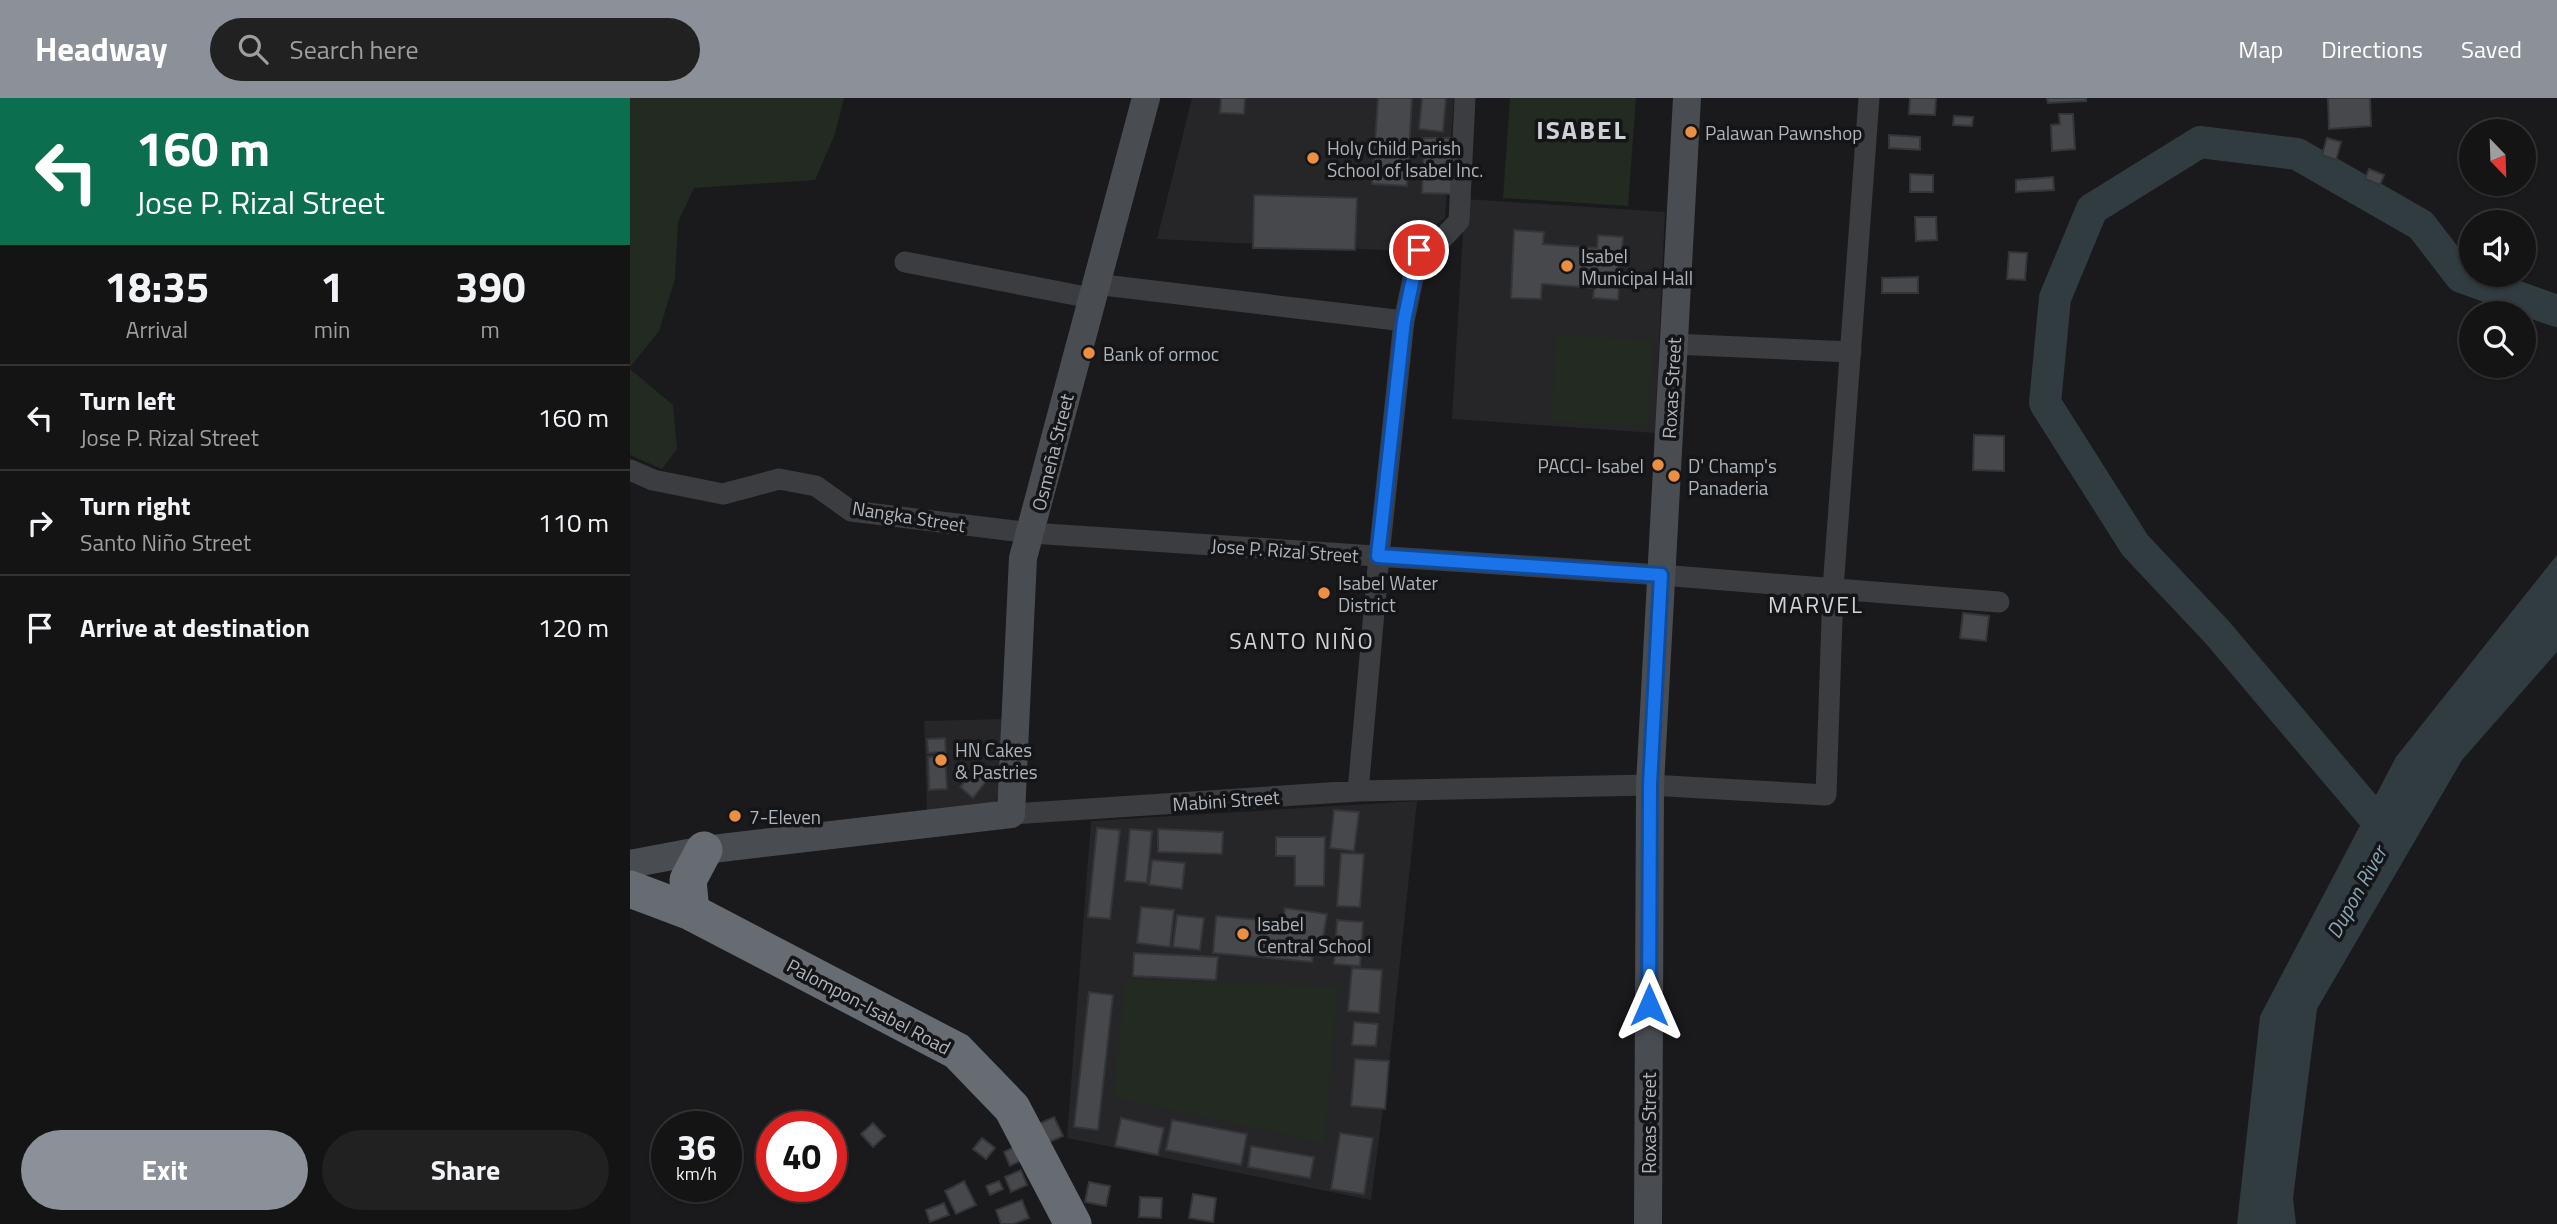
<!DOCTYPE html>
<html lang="en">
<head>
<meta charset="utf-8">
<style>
	body { margin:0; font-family:"Titillium Web",sans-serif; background:#212122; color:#f1f3f6; height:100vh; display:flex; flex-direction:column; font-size:26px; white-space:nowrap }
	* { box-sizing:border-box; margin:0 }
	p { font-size:23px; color:#9d9ea0 }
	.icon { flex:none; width:38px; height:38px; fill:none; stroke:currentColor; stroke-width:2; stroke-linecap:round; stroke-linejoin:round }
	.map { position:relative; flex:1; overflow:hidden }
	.sheet { display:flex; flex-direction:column; background:#141415; width:630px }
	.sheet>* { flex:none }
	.guide { background:#0b6e4f; color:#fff; overflow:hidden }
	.needle { width:46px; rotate:157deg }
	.controls { position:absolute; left:1829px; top:21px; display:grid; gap:14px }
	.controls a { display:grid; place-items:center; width:77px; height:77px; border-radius:50%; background:#141415; box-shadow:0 2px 5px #0004,0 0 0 2px #333334; font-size:35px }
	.speed { position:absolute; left:21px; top:1013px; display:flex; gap:14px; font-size:35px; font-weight:700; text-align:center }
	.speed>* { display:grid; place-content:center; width:91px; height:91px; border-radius:50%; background:#141415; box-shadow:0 2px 5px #0004,0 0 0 2px #333334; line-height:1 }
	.speed small { font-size:18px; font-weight:400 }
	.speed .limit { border:10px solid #d22; background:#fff; color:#111 }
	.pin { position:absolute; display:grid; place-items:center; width:60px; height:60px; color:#fff; margin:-30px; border:4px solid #fff; border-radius:50%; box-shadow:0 2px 7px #0007 }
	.me { position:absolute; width:77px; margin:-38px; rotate:0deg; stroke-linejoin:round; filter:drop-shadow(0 0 5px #0008) }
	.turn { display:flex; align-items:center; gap:24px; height:147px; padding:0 21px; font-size:32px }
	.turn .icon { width:91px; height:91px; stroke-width:2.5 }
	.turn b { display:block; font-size:49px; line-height:60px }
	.eta { display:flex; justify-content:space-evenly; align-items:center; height:119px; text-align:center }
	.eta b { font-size:42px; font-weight:700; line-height:49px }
	.primary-button { display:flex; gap:14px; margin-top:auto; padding:14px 21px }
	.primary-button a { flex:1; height:80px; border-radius:42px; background:#8c9099; color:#fff; font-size:28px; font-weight:700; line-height:80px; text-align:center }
	.primary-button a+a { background:#212122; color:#f1f3f6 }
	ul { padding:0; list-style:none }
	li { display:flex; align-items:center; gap:21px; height:105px; padding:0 21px; border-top:2px solid #333334 }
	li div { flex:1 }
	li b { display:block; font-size:26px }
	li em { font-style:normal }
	header { display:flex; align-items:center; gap:42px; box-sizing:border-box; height:98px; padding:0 35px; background:#8c9099; color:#fff }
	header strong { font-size:33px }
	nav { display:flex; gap:38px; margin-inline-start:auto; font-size:24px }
	.search { width:490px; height:63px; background:#212122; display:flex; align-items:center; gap:18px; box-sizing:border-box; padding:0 24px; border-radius:38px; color:#9d9ea0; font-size:26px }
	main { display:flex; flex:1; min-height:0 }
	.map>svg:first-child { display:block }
	.built { fill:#262629 }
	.green { fill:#222a22 }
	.water { fill:#303c40 }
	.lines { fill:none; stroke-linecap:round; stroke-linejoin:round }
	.river { stroke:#303c40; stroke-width:32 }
	.building { fill:#47484c; stroke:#343538; stroke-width:2 }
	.street { stroke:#3b3d41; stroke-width:21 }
	.secondary { stroke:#494d51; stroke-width:28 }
	.highway { stroke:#676c72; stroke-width:37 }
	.route-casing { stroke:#114b97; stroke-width:18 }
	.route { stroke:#1a73e8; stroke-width:12 }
	.poi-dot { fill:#eb8f42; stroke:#151517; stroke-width:2.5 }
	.labels { text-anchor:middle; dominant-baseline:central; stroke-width:7; stroke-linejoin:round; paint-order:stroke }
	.poi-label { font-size:19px; fill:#adb4bb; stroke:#151517; text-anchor:start }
	.street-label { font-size:19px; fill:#adb4bb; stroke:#151517 }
	.water-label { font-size:21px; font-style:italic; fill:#86a8b4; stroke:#151517 }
	.quarter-label { font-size:23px; letter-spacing:2px; fill:#ced2d7; stroke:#151517 }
	.district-label { font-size:26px; font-weight:bold; letter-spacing:2px; fill:#ced2d7; stroke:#151517 }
</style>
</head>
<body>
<header>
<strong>Headway</strong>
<div class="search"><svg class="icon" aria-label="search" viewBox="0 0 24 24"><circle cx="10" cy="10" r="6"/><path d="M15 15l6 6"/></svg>Search here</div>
<nav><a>Map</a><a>Directions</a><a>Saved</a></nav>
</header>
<main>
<section class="sheet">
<div class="guide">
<div class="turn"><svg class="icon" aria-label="left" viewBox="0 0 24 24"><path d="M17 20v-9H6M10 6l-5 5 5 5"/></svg><div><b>160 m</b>Jose P. Rizal Street</div></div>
</div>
<div class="eta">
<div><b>18:35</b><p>Arrival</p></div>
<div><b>1</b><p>min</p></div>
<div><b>390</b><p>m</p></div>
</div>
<ul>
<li><svg class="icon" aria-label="left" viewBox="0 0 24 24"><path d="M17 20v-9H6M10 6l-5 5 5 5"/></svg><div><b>Turn left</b><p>Jose P. Rizal Street</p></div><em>160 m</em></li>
<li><svg class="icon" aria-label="right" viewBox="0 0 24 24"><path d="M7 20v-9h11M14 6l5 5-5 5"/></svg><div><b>Turn right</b><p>Santo Niño Street</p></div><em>110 m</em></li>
<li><svg class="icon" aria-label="arrive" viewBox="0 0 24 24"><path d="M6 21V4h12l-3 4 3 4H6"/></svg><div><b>Arrive at destination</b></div><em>120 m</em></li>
</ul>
<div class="primary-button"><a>Exit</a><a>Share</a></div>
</section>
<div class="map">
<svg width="1927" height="1126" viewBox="0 0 1927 1126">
	<rect width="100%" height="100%" fill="#1a1a1c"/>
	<path class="built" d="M562 0H824L815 120 772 153 527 141Z
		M835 101 1035 114 1025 335 822 321Z
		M373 621 370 694 362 709 297 712 294 623Z
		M787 703 761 949 741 1102 437 1040 461 723Z"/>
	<path class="green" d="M0 0H214L205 36 185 82 64 90 48 124 45 181 29 233 0 269Z
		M880 0H1006L998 108 873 100Z
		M926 237 1023 242 1018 328 921 323Z
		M0 271 43 307 47 351 32 371 0 357Z
		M496 881 708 889 694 1045 483 999Z"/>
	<path class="water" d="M1927 457V554L1832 662 1687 911 1663 1100 1666 1126H1607L1630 918 1766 659Z"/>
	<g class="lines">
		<path class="river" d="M1758 736 1587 534 1505 447 1415 305 1425 200 1462 111 1570 44 1667 56 1791 127 1831 179 1927 213"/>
	</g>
	<path class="building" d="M591 0H615L614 16 590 15Z
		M748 0H782L777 88 742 86Z
		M792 0H816L813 34 789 31Z
		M1280 0H1306L1305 17 1279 16Z
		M1417 0H1456V3L1418 5Z
		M1698 0H1740L1741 28 1699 31Z
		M1429 16H1443L1445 51 1422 53 1421 27 1430 26Z
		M1324 18 1343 19 1342 28 1323 27Z
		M1259 37 1290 39V52L1259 50Z
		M794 40H823L822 96 792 95Z
		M1697 40 1711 44 1706 62 1692 57Z
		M1739 71 1754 77 1750 87 1735 81Z
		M1280 76 1303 77V94H1280Z
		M1423 79 1424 92 1386 94V82Z
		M624 97 727 100 725 152 623 150Z
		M1285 119H1306L1307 142 1286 143Z
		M884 132 914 134 913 146 967 150 968 137 993 139 988 202 963 200 964 190 912 186 911 201 881 200Z
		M1379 154 1397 155 1395 182 1377 181Z
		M1288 179V195H1252V180Z
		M1344 337 1374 338V373L1343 372Z
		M1333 515 1359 518 1356 543 1330 540Z
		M315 640 316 654 298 655 297 641Z
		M315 658 317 691 299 692 298 659Z
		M346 671 358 681 343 700 330 689Z
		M704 712 729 714 724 753 700 750Z
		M467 730 490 732 480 821 458 819Z
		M500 731 522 733 517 785 495 783Z
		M528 731 593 734 592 756 528 754Z
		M646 739H695L694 788H665V758H646Z
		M711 755 734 756 730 809 707 808Z
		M522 762 555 765 552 791 519 787Z
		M511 809 544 812 540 849 507 845Z
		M655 810 697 816 692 847 684 846 682 864 583 855 586 818 653 824Z
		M547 817 574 820 570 852 543 849Z
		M707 822 733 824 730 868 704 866Z
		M504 855 588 859 586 882 503 878Z
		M722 870 752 872 749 915 718 913Z
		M459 894 483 897 468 1032 444 1029Z
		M724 924 748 926 746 948 722 947Z
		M725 961 759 963 755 1011 721 1008Z
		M424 1019 433 1038 413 1047 404 1028Z
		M491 1020 534 1030 528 1057 485 1048Z
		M542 1022 617 1036 611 1067 536 1052Z
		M243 1025 255 1038 243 1049 231 1036Z
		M710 1035 743 1040 734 1096 701 1091Z
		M352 1040 365 1050 356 1061 343 1051Z
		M621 1048 684 1059 680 1080 618 1069Z
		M384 1049 390 1063 380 1068 374 1054Z
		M391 1072 397 1087 381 1094 375 1079Z
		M334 1083 346 1107 326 1116 315 1093Z
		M369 1083 373 1091 360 1097 356 1088Z
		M459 1084 480 1088 476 1108 455 1104Z
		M563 1096 586 1100 583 1124 559 1120Z
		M510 1099 532 1100 531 1120 509 1119Z
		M392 1102 399 1120 383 1126H371L366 1112Z
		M314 1105 319 1117 300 1124 296 1112Z"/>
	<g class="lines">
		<path class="street" d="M275 164 461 200
			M465 186 774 223
			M1043 246 1221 254
			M0 372 23 382 93 396 149 381 186 388 221 413 401 435 1031 477 1369 504
			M728 693 749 458 774 223 789 152 812 141 829 123 835 0
			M381 716 728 693 1020 687 1196 697 1203 491 1239 0"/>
		<path class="secondary" d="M0 766 74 752 381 716 393 460 516 0
			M1018 1126 1020 687 1057 0"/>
		<path class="highway" d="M0 791 61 814 327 953 382 1010 443 1126
			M61 814 58 782 74 752"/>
	</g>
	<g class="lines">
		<defs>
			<path id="route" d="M789 152 774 223 748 458 1031 477 1020 687 1019 907"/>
		</defs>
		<use href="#route" class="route-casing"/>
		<use href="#route" class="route"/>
	</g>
	<g class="poi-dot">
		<circle cx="1061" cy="34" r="7"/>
		<circle cx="683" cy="60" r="7"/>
		<circle cx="937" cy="168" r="7"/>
		<circle cx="459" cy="255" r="7"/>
		<circle cx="1028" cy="367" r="7"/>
		<circle cx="1044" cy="378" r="7"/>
		<circle cx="694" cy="495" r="7"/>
		<circle cx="311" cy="662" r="7"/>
		<circle cx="105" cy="718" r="7"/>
		<circle cx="613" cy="836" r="7"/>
	</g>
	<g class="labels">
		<g class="poi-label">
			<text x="1075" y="34">Palawan Pawnshop</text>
			<text x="697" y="49">Holy Child Parish<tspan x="697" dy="22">School of Isabel Inc.</tspan></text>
			<text x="951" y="157">Isabel<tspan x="951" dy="22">Municipal Hall</tspan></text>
			<text x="473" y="255">Bank of ormoc</text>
			<text x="1014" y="367" text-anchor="end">PACCI- Isabel</text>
			<text x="1058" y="367">D' Champ's<tspan x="1058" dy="22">Panaderia</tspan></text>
			<text x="708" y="484">Isabel Water<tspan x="708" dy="22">District</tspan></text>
			<text x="325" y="651">HN Cakes<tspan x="325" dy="22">&amp; Pastries</tspan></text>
			<text x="119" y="718">7-Eleven</text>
			<text x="627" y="825">Isabel<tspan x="627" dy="22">Central School</tspan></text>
		</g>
		<g class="street-label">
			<text transform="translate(1041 290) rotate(-87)">Roxas Street</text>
			<text transform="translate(422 354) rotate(-76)">Osmeña Street</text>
			<text transform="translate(279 418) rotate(9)">Nangka Street</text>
			<text transform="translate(655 452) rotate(4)">Jose P. Rizal Street</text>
			<text transform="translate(596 702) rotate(-4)">Mabini Street</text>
			<text transform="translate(239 908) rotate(28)">Palompon-Isabel Road</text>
			<text transform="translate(1018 1025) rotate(-90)">Roxas Street</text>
		</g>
		<g class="water-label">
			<text transform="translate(1726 794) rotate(-61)">Dupon River</text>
		</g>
		<g class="quarter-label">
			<text x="1186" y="506">MARVEL</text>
			<text x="672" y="542">SANTO NIÑO</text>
		</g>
		<g class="district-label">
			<text x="952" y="31">ISABEL</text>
		</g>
	</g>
</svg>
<div class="controls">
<a><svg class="needle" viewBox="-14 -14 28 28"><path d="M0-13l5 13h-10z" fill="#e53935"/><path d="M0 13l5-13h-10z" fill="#9d9ea0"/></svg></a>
<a><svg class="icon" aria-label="sound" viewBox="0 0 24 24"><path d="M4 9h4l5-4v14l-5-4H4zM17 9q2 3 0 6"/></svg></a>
<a><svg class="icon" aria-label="search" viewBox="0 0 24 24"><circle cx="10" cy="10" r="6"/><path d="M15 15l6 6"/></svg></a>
</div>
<div class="speed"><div>36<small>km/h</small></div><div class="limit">40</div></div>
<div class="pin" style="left:789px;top:152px;background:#d93025"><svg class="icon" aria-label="arrive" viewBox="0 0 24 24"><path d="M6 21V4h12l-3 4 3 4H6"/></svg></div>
<svg class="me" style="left:1019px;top:907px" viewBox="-20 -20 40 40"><path d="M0-17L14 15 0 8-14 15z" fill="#1a73e8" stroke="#fff" stroke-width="4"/></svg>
</div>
</main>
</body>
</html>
